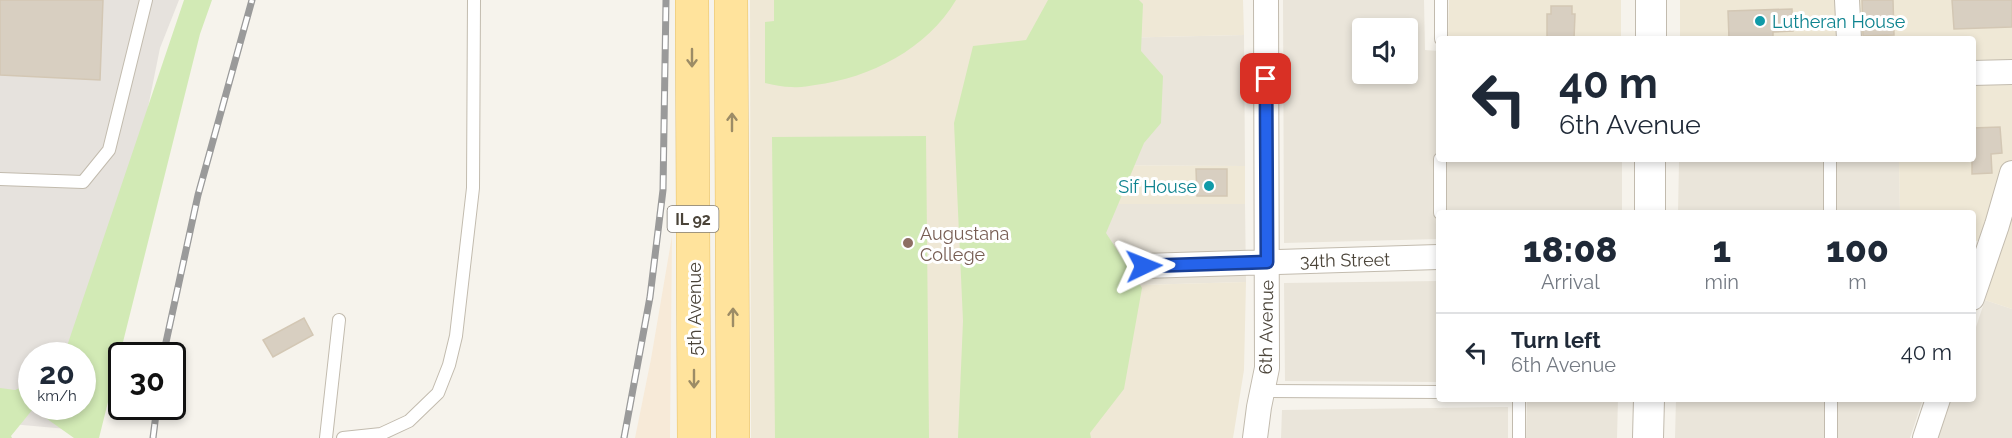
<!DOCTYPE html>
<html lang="en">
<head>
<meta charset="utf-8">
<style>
	body { margin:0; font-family:Raleway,sans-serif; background:#f2f2f3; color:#1f2937; height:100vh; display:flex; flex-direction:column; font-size:22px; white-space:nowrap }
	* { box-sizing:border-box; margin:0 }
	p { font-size:20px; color:#747a83 }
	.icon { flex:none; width:33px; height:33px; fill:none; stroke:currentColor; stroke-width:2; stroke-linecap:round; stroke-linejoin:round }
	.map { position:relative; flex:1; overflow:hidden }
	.drawer { position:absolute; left:1436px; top:210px; width:540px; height:192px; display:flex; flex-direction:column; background:#fff; border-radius:6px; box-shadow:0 3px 9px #0003 }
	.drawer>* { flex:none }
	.top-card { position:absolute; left:1436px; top:36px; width:540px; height:126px; border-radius:6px; box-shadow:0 3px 9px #0003; background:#fff; color:#1f2937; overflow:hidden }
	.controls { position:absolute; left:1352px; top:18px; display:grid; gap:12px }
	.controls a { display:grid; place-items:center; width:66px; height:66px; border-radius:6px; background:#fff; box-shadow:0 3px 9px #0003; font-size:30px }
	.speed { position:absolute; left:18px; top:342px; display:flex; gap:12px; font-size:30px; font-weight:700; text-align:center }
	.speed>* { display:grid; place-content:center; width:78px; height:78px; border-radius:50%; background:#fff; box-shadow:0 3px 9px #0003; line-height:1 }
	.speed small { font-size:15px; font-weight:400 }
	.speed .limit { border:3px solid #111; border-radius:9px; background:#fff; color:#111 }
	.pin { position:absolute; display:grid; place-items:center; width:51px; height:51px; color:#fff; margin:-26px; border-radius:12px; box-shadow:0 3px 9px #0006 }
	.me { position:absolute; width:66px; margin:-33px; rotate:88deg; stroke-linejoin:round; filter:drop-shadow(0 0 4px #0008) }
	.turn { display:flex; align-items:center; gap:21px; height:126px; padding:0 24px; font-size:27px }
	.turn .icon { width:78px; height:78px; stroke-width:2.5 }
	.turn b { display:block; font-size:42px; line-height:51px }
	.eta { display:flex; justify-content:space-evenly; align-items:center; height:102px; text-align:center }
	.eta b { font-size:36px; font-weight:800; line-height:42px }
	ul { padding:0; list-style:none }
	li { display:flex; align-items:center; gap:18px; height:78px; padding:0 24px; border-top:2px solid #e0e1e3 }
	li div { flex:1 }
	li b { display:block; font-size:22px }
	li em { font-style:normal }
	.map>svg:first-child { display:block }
	.residential { fill:#eae5da; fill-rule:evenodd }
	.commercial { fill:#f7ead8 }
	.industrial { fill:#e6e2dd }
	.education { fill:#efe8d6 }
	.green { fill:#d2eab5 }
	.building { fill:#d8cfc1; stroke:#d3c7b4; stroke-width:1.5 }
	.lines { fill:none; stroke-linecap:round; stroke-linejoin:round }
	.service-casing { stroke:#c2bbae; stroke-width:14 }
	.minor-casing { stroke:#c2bbae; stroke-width:26 }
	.tertiary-casing { stroke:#c2bbae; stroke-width:32 }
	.primary-casing { stroke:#e6c16a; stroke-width:34 }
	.service { stroke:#fff; stroke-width:12 }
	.minor { stroke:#fff; stroke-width:24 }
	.tertiary { stroke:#fff; stroke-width:30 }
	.primary { stroke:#ffe39c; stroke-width:33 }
	.rail-casing { stroke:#9a9a9a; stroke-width:7 }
	.rail { stroke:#fff; stroke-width:4.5; stroke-dasharray:14; stroke-linecap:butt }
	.oneway { stroke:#9c8c66 }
	.route-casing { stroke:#184099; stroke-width:15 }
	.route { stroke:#2563eb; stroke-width:10 }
	.culture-dot { fill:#0f9aa8; stroke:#fff; stroke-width:2 }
	.education-dot { fill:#8d6e63; stroke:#fff; stroke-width:2 }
	.labels { text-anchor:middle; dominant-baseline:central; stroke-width:6; stroke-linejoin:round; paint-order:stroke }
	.shield { fill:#fff; stroke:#817c74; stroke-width:1.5 }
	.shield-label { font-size:16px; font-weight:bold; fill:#4b4439 }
	.culture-label { font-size:18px; fill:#0d838f; stroke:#fff; text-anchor:start }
	.education-label { font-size:18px; fill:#785e54; stroke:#fff; text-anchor:start }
	.street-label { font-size:18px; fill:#4b4439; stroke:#fff }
</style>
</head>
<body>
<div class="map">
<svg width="2012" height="438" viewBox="0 0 2012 438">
	<rect width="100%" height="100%" fill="#f6f3ec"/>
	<path class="residential" d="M1283 0H1424L1425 50 1438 51V159H1622V213H1438V239L1284 243ZM1362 28H1407V74H1362Z
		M1244 35 1245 166 1066 165 1068 39Z
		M1749 159H1899L1900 213H1678L1679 162Z
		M1066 204H1245L1246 282 1066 287Z
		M1438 281V382L1285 381 1284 283Z
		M1985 300 2012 309V438H1938L1951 399H1972L1973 336Z
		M1527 399H1618L1617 438H1526Z
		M1676 399H1923L1910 438H1675Z
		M1508 407V438H1281L1282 410Z"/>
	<path class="commercial" d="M672 236 670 438H635L651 359Z"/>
	<path class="industrial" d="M0 0H179L160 48 116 266 82 356H32V406L67 429 0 423Z"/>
	<path class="education" d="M750 0H1243L1244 35 1069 39 1066 165 1245 166V204H1066V287L1246 282 1244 370 1233 438H751Z
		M1449 0H1621V39H1448Z
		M1680 0H2012V309L1985 300 2004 240 1973 241 1972 213H1900L1899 159H1972V39H1680Z"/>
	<path class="green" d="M184 0H212L200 34 99 438H74L33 409 11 436 12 438H0V388L15 390 31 383 32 406H82V356L64 355Z
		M774 0H956C927 49 870 78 815 85 808 86 800 88 792 87 783 87 774 85 765 83V22L774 21Z
		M1048 0H1139L1143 4 1141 51 1163 76 1161 123 1144 143 1106 233 1142 288 1124 389 1090 433 1091 438H958L963 321 954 123 973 46 1026 40Z
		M926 136 929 438H775L772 137Z"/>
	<path class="building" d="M0 0H103L100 80 0 75Z
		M1862 0H1893L1894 35 1863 36Z
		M1952 0H2012V27L1954 29Z
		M1551 6H1572V14H1575L1574 39H1547V14H1551Z
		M1792 9 1793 31 1773 32V39H1729L1728 11Z
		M2000 127 2002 153 1991 154 1992 173 1972 174V128Z
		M1196 169H1227V196H1197Z
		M304 318 313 335 273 357 263 340Z"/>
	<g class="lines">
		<defs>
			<path id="service" d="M1441 39V0
				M1830 159V213
				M0 179 83 182 109 150 146 0
				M1440 213V159
				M1263 391 1438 392
				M1519 399V438
				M1831 399V438
				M326 438 339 320
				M343 438 381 434 409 421 438 393 449 365 456 336 473 188 474 0"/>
			<path id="minor" d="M1847 0 1849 39
				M1972 73 2012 72
				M1144 266 1438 257
				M1972 298 1997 225 2012 173
				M1255 438 1259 407 1267 368 1266 0
				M1925 438 1938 399"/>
			<path id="tertiary" d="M1651 0V39
				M1650 213V159
				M1648 438 1649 399"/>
			<path id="primary" d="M692 0 694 438
				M731 0 733 438"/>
		</defs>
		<use href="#service" class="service-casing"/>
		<use href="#minor" class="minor-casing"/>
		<use href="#tertiary" class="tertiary-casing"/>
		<use href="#primary" class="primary-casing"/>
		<use href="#service" class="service"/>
		<use href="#minor" class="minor"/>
		<use href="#tertiary" class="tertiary"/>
		<use href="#primary" class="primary"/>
		<defs>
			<path id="rail" d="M163 356 198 195 252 0
				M153 438 157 406
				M624 438 650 297 663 190 666 0"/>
		</defs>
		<use href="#rail" class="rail-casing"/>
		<use href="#rail" class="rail"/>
	</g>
	<defs><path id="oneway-shaft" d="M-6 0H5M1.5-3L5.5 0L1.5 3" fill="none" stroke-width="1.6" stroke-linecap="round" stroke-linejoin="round" transform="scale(1.5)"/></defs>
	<g class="oneway">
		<use href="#oneway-shaft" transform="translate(692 58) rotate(90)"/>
		<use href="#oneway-shaft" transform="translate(732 122) rotate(-90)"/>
		<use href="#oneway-shaft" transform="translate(733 317) rotate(-90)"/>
		<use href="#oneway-shaft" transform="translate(694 379) rotate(90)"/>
	</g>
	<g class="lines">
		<defs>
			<path id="route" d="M1144 266 1267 262 1266 79"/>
		</defs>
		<use href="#route" class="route-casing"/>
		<use href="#route" class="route"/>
	</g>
	<g class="culture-dot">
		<circle cx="1760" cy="21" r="6"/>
		<circle cx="1209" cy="186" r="6"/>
	</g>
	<circle class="education-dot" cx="908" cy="243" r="6"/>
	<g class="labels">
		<rect class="shield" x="667.5" y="206" width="51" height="26" rx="4.5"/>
		<g class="shield-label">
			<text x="693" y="219">IL 92</text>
		</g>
		<g class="culture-label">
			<text x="1772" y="21">Lutheran House</text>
			<text x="1197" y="186" text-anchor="end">Sif House</text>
		</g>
		<g class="education-label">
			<text x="920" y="233">Augustana<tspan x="920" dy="21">College</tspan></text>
		</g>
		<g class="street-label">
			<text transform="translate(1345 260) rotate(-1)">34th Street</text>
			<text transform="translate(694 309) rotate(-90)">5th Avenue</text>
			<text transform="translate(1266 327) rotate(-89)">6th Avenue</text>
		</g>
	</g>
</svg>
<div class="controls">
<a><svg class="icon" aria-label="sound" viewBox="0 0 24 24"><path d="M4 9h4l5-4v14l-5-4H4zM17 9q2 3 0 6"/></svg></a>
</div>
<div class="speed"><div>20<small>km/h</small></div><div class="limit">30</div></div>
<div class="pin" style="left:1266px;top:79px;background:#d93025"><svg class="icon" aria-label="arrive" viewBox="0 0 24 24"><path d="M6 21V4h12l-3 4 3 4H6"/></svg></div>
<svg class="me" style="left:1144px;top:266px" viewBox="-20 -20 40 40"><path d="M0-17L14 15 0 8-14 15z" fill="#2563eb" stroke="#fff" stroke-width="4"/></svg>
<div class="top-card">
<div class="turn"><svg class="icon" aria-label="left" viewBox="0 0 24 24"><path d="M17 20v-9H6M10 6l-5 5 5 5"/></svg><div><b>40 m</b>6th Avenue</div></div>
</div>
<section class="drawer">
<div class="eta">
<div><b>18:08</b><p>Arrival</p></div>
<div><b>1</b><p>min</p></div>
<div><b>100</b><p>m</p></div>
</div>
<ul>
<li><svg class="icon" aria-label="left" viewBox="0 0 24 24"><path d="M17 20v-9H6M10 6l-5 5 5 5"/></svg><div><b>Turn left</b><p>6th Avenue</p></div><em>40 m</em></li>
</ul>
</section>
</div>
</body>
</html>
